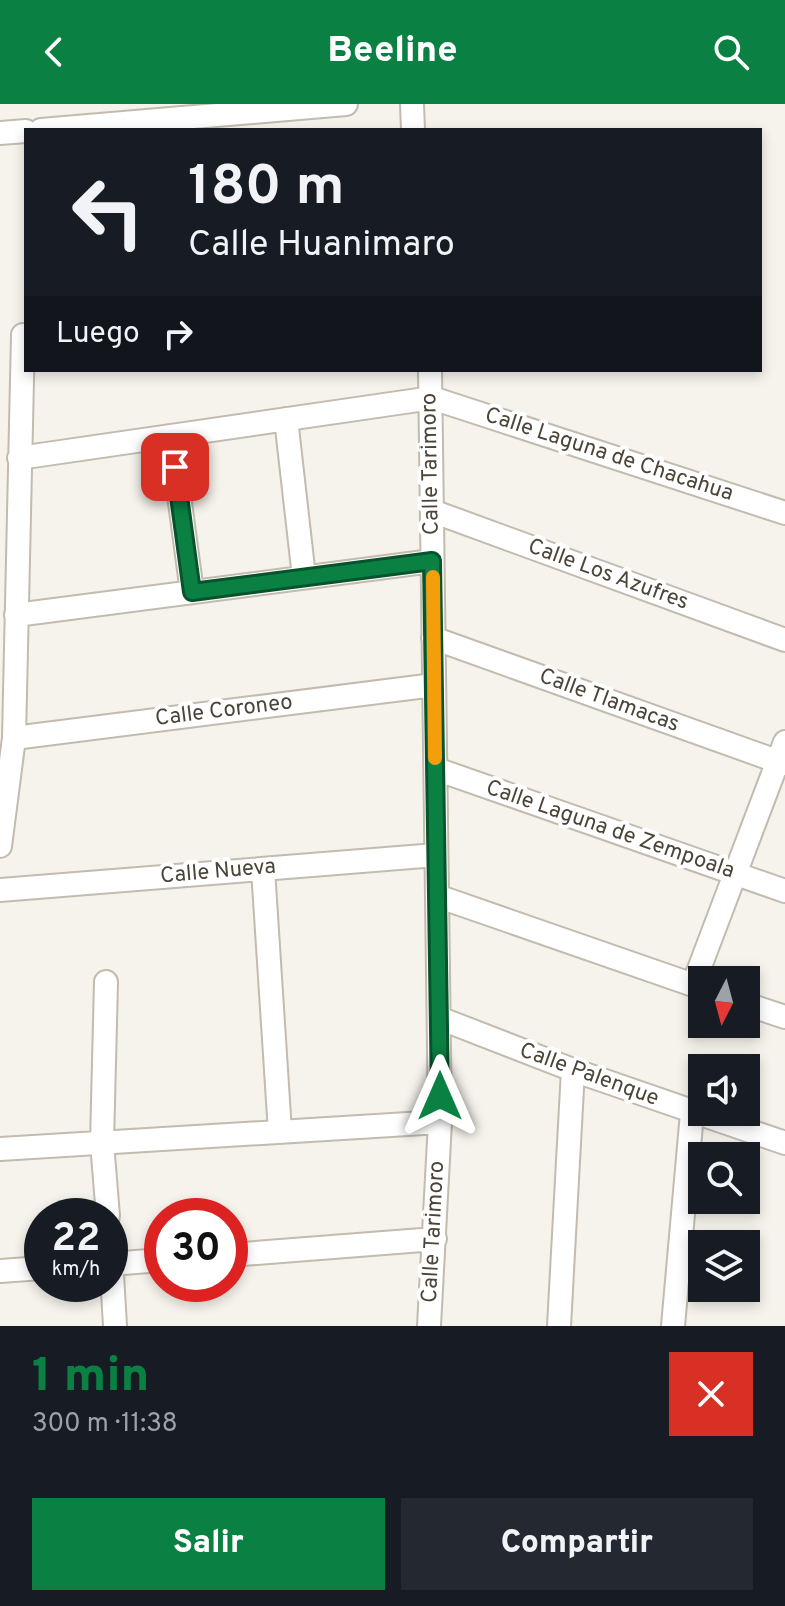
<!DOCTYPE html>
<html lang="es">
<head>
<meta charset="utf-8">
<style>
	body { margin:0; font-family:Overpass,sans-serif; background:#242831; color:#f1f3f6; height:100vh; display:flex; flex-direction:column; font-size:30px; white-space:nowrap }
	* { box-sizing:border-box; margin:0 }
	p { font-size:26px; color:#9ea1a6 }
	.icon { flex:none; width:44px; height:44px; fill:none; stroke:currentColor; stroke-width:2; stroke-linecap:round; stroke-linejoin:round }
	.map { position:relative; height:1222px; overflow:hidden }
	.details { display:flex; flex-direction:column; background:#171b24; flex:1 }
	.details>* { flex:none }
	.guide { position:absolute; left:24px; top:24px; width:738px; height:244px; border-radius:0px; box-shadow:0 4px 12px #0003; background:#171b24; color:#f1f3f6; overflow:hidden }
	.needle { width:52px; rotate:186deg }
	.fabs { position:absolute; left:688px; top:862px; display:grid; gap:16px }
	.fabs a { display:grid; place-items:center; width:72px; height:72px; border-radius:0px; background:#171b24; box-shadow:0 4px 12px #0003; font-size:40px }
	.speed { position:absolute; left:24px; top:1094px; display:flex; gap:16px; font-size:40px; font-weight:700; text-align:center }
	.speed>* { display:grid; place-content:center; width:104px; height:104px; border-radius:50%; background:#171b24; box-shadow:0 4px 12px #0003; line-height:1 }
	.speed small { font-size:20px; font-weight:400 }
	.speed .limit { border:12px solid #d22; background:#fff; color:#111 }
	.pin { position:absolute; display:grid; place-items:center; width:68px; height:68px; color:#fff; margin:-34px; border-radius:16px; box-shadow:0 4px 12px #0006 }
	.me { position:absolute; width:88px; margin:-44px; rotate:0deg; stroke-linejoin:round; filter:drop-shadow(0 0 6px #0008) }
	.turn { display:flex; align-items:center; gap:28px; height:168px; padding:0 32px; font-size:36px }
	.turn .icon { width:104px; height:104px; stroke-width:2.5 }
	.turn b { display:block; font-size:56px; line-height:68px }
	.then { display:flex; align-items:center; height:76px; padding:0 32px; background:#0003; gap:16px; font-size:30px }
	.round { display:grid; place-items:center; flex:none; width:84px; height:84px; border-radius:0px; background:#242831 }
	.head { display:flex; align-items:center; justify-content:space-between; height:136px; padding:0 32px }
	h1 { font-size:48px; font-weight:800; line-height:60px; color:#0b8043 }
	.cta { display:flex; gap:16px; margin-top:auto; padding:16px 32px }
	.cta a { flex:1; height:92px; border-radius:0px; background:#0b8043; color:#fff; font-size:32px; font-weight:800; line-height:92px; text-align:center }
	.cta a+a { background:#242831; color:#f1f3f6 }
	header { display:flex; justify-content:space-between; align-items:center; height:104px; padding:0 32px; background:#0b8043; color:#fff; font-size:36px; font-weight:800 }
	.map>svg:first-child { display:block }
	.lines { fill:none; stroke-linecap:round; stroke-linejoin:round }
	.street-casing { stroke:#c2bbae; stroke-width:26 }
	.street { stroke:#fff; stroke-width:22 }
	.route-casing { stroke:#07532c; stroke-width:20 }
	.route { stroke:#0b8043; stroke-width:14 }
	.slow { stroke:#f59e0b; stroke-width:14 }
	.labels { text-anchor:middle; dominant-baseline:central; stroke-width:8; stroke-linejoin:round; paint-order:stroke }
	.street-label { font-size:22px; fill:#4b4439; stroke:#fff }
</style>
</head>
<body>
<header><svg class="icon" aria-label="back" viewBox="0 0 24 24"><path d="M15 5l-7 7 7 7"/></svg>Beeline<svg class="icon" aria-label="search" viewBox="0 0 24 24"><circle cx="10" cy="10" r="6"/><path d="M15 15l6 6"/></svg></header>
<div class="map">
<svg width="785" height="1222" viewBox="0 0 785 1222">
	<rect width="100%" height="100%" fill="#f6f3ec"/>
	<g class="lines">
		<defs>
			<path id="street" d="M412 0 413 26
				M41 26 346 0
				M0 29 26 27
				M286 315 304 473
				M171 332 192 488
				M19 354 432 294 785 409
				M432 407 785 536
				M16 511 432 457
				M433 534 785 660
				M14 634 434 581
				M436 665 785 787
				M0 742 14 634 23 231
				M263 765 280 1028
				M0 786 436 751
				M437 792 702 884
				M106 878 102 1039 108 1112
				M693 881 785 638
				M746 900 785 913
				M439 914 573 966 785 1039
				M0 1045 440 1018
				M110 1137 115 1222
				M230 1151 435 1135
				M110 1160 162 1156
				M0 1167 42 1164
				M429 1222 440 1018 430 266
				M559 1222 573 966
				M673 1222 692 1009"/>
		</defs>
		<use href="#street" class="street-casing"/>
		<use href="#street" class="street"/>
	</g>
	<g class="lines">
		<defs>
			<path id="route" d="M175 363 192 488 432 457 440 992"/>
		</defs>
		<use href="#route" class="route-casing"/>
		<use href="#route" class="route"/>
		<path class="slow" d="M433 473 435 654"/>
	</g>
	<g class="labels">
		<g class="street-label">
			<text transform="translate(609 351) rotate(18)">Calle Laguna de Chacahua</text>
			<text transform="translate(431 360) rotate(-91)">Calle Tarimoro</text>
			<text transform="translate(608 471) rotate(20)">Calle Los Azufres</text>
			<text transform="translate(609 597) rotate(20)">Calle Tlamacas</text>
			<text transform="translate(224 607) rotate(-7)">Calle Coroneo</text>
			<text transform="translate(610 726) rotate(19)">Calle Laguna de Zempoala</text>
			<text transform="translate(218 768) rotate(-5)">Calle Nueva</text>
			<text transform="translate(589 971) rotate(20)">Calle Palenque</text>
			<text transform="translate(434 1128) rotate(-87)">Calle Tarimoro</text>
		</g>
	</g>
</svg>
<div class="fabs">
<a><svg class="needle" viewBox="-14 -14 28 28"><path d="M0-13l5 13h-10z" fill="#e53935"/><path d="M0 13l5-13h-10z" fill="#9ea1a6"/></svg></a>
<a><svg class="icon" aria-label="sound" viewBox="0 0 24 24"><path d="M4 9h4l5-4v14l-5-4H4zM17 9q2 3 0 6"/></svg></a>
<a><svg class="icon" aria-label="search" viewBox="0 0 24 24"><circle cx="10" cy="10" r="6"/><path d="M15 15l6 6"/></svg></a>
<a><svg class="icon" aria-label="layers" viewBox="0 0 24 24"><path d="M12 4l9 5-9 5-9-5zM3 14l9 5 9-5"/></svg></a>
</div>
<div class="speed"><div>22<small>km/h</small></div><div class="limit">30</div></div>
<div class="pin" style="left:175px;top:363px;background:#d93025"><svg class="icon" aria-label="arrive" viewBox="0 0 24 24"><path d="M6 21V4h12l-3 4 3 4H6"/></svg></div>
<svg class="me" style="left:440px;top:992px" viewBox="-20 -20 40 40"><path d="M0-17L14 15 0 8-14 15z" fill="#0b8043" stroke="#fff" stroke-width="4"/></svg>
<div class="guide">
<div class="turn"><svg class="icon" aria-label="left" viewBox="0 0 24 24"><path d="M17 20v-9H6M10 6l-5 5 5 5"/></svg><div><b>180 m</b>Calle Huanimaro</div></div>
<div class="then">Luego<svg class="icon" aria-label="right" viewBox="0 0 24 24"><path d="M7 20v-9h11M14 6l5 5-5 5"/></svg></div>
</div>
</div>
<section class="details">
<div class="head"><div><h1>1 min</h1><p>300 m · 11:38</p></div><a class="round" style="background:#d93025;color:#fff"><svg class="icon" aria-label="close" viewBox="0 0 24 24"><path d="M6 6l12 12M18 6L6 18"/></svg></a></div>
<div class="cta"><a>Salir</a><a>Compartir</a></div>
</section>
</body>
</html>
